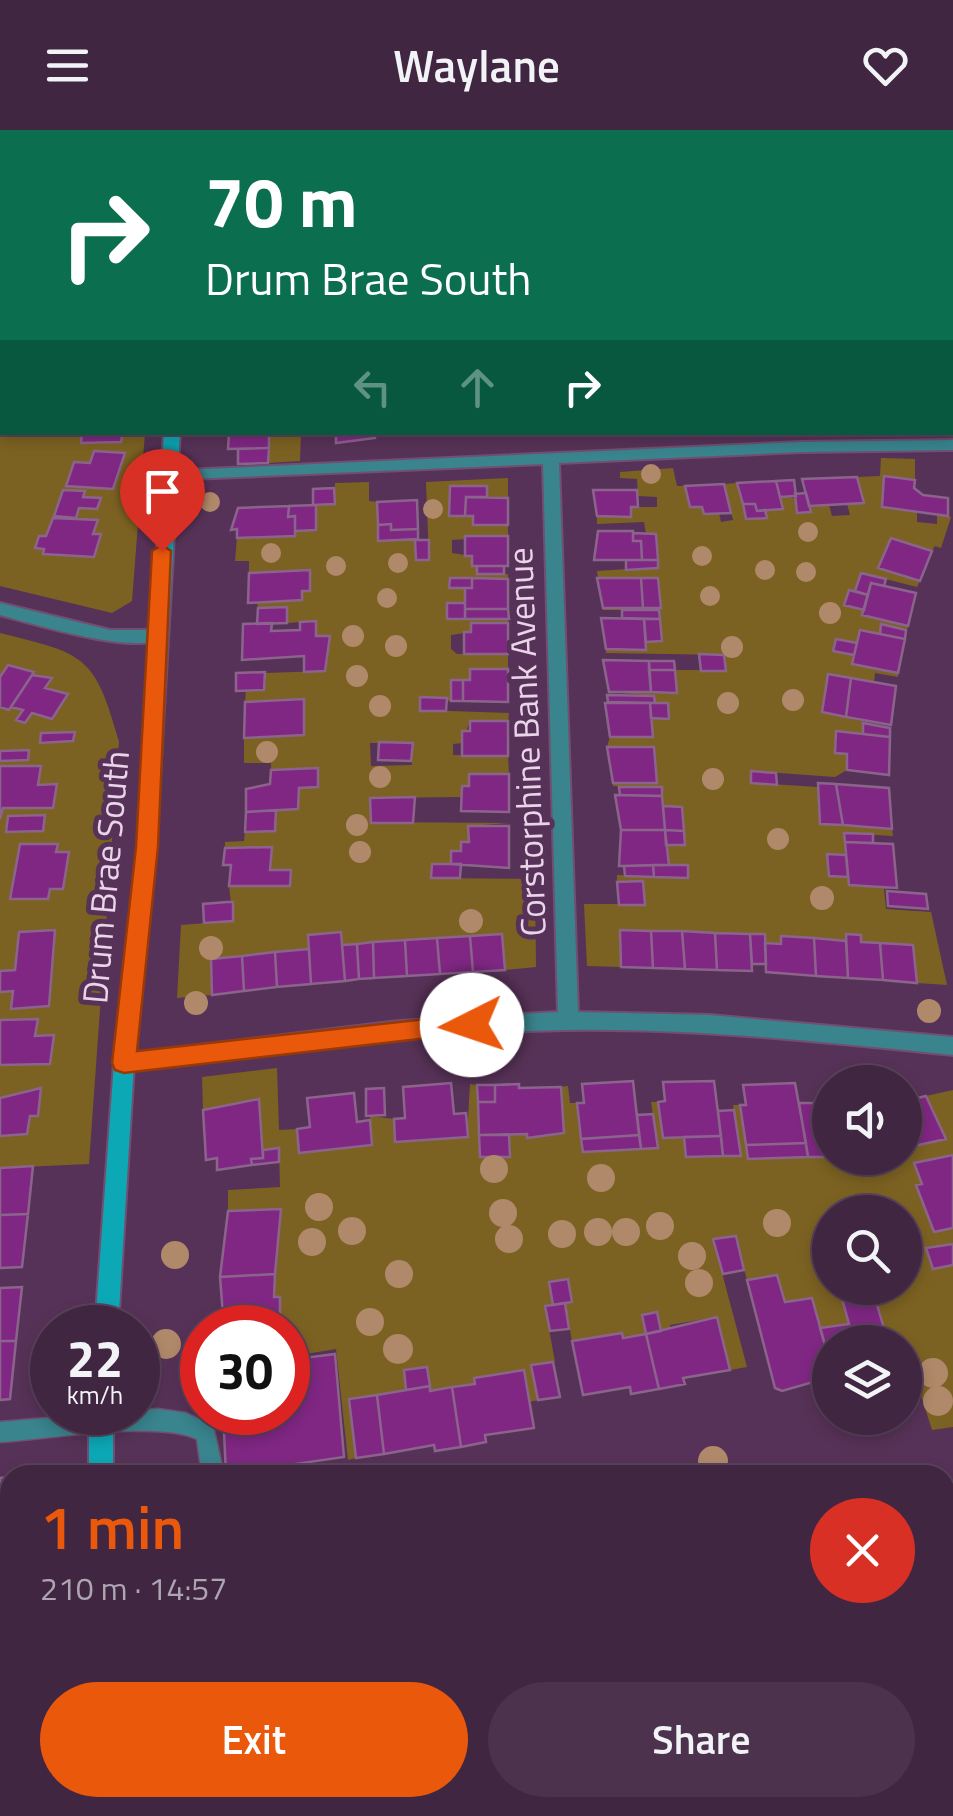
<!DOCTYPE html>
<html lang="en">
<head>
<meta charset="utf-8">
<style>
	body { margin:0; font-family:"Titillium Web",sans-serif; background:#4c324d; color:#f1f3f6; height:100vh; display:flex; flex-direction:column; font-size:38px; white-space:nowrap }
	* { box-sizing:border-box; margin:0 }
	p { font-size:32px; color:#aea5b2 }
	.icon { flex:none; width:55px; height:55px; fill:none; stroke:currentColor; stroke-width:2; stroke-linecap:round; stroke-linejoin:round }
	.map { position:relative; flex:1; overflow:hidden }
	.sheet { position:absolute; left:0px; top:1335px; width:955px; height:352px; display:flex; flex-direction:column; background:#412642; border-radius:30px 30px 0 0; box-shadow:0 5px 15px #0003,0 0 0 2px #5a435b }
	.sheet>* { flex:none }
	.top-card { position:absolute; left:0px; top:0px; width:955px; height:305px; box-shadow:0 5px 15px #0003,0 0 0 2px #5a435b; background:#0b6e4f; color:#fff; overflow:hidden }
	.controls { position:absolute; left:812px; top:935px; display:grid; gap:20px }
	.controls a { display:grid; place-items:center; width:110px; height:110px; border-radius:50%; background:#412642; box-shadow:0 5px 15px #0003,0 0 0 2px #5a435b; font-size:50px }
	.speed { position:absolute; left:30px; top:1175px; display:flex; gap:20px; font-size:50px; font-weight:700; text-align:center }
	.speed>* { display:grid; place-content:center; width:130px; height:130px; border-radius:50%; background:#412642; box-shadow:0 5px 15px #0003,0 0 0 2px #5a435b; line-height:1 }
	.speed small { font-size:25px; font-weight:400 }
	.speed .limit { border:15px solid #d22; background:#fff; color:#111 }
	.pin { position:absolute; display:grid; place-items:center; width:85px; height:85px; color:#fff; margin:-102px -42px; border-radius:50% 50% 50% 0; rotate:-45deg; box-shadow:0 0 10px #0007 }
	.pin .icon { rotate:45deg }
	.me { position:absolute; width:110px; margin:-55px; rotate:266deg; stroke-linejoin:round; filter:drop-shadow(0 0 8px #0008) }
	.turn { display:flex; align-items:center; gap:35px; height:210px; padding:0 40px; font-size:45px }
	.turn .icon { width:130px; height:130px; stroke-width:2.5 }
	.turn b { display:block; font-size:70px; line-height:85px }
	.lanes { display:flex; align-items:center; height:95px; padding:0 40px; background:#0003; justify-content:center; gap:50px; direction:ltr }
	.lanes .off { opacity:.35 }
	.round { display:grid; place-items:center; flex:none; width:105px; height:105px; border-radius:52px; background:#4c324d }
	.head { display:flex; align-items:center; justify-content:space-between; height:170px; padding:0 40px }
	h1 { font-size:60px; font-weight:600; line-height:75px; color:#ea580c }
	.primary-button { display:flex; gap:20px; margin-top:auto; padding:20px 40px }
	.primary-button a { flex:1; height:115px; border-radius:60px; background:#ea580c; color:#fff; font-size:40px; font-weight:600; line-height:115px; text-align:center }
	.primary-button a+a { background:#4c324d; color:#f1f3f6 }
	header { display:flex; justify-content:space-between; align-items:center; height:130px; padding:0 40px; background:#412642; font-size:45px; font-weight:600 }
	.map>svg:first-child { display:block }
	.green { fill:#7c6222; fill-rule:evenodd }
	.building { fill:#802784; stroke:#8b648c; stroke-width:2.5 }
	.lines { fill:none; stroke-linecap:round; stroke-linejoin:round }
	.lane-casing { stroke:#714f72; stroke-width:3 }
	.street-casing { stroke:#714f72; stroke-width:4 }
	.secondary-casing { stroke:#714f72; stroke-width:4 }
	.primary-casing { stroke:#714f72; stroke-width:4 }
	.lane { fill:#39848d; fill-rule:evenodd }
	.street { fill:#39848d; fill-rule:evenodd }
	.secondary { fill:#0da8b6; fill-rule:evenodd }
	.primary { fill:#3abfce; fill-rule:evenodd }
	.tree { fill:#b0896a }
	.route { fill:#ea580c; stroke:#983908; stroke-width:2.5 }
	.labels { text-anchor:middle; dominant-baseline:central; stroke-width:10; stroke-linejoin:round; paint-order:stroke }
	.street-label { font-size:35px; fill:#ead4ea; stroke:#573258 }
</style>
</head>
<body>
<header><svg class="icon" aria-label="menu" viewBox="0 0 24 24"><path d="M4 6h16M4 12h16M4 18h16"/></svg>Waylane<svg class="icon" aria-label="heart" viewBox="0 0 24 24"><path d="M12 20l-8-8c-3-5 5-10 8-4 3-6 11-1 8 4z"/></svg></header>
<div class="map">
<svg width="953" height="1686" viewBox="0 0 953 1686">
	<rect width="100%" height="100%" fill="#573258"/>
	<path class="green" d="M0 0H197L2 2V302L145 303 132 471 112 483 0 456Z
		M269 303H301L300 331 268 333Z
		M881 328 915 329V350L884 347 882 377 917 382V392L937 394V385L951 387 941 418 935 416 932 421 891 408 920 451 917 457 862 443 855 461 849 460 844 475 864 480 863 486 908 496 907 500 882 495 880 504 860 500 857 513 836 509 833 520 854 525 853 534 898 543V547L875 543 874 552 829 544 822 582 891 598 864 593 863 604 836 601 835 622 847 624V640L835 647 752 641V653L818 657 820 694 892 699 893 706 844 703 846 725H827L829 745 848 747 849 755 897 758 884 759 886 779 931 782 947 855 917 853 913 815 861 812 860 805 846 804V811L781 806V814L765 813 764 804 621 800V837L587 836 584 774H644L643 752H617V745L688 748 687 735H669L666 715 685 714 682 677 663 676 661 657 613 656V653L657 652 654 617H607L610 607H652L651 588H669L668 573H655L654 566 609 562 676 563 675 540H726L724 525 606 523V519L646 520V512L662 511 659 480H603L597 441 658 437 656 404H646L644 392 597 394V386L631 387V377H657V367L638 366 637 349 620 348V342L673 338 677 356H685L690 377H702L705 384 719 383 721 392 733 390 724 354 737 353 746 389 766 388 765 380 783 379 780 367C799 366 809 376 829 375L832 386 850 385 847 374 864 373 857 347 880 346Z
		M508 348V368L487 367 486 356 450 357 449 385 473 386V395H508V406L452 410V423L472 426 478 444H508V449L450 448V458H465V473L447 474V488L508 489V493H471V502L451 505V519L457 524H508V539H471L470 550 451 551V571L421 567 420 580 509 583 508 591H470L462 613 453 614V625L508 626 509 644H470L469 656H462L461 667 371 668V692L509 693 469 696V712H461V721L451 722V734H432V748L535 749 536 837 505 840 501 804 342 815 340 802 308 805 309 819 211 829 212 865 177 868 181 795 233 791 229 756 290 755 291 740H270L272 718H225V712L244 711 245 702 275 701 276 680 298 679 299 658 318 656V638L271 640V633H244V608L303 605 245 572 246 560H264L265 543 325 541 330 506H316L315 491 287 493V477L258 478 257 472 302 461 309 440 249 443V431H235L237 408 294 406 295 401 316 400V375L335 373V353L369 352V371L377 372 414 409 416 430H429L426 352ZM370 613H412V635L371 636Z
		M0 503C85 524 95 525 119 612L89 1034 0 1038Z
		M277 938 279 1000 297 999 299 1023 372 1015 370 986 394 989 396 1012 467 1007 470 954 477 955 481 1027 509 1026V1005L527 1004 528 1008 564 1003 561 957 568 956 570 973H577L583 1022 658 1018 651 972H658L663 1007H684L686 1027 741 1026 733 975H740L749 1029 824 1027 822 1005H830V1028H905V1018L945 1009 926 966 953 960V1025L914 1034 922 1054 916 1056 934 1101 953 1098V1114L926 1119 933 1139 953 1135V1297L932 1300 911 1234H905V1212H888L872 1158H905V1082H830V1158H839L849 1194 820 1198 785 1172 777 1145 747 1150 735 1106 713 1109 747 1237 730 1240 716 1187 670 1195V1200L661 1201 657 1183 646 1204 572 1211 565 1173 572 1171 568 1150 550 1152 553 1175 545 1177 555 1232 531 1236 538 1270 529 1272 474 1248 475 1254 430 1261 427 1237 404 1240 406 1260 349 1270 356 1328 348 1330 336 1219 288 1227 290 1196H280V1167H274L281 1079 228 1081V1060L280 1057 279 1019 263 1020 259 969 203 980 202 947Z
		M945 1619 953 1647V1686H815L813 1678H945Z
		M426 1678H501L503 1684 518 1682V1678H680L682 1686H427Z"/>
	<path class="building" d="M82 302H123L121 312 81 313Z
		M229 302H269V318L228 319Z
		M336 302H374L375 308 336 313Z
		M269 318 268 333 238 334V319Z
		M94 321 125 323 113 359 66 356 74 332 90 333Z
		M884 346 915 350 914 358 923 365 948 368V386L882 377Z
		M857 347 864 373 809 376 802 349Z
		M794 350 796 366 780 367 776 351Z
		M776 351 783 379 757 381 755 374H743L737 353Z
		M724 354 731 383 704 384 702 377H690L685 356Z
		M450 356H487V367H466L465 386H449Z
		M334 358 335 374 313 375V359Z
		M63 360 85 361 83 367 101 368 97 379 79 378 76 388 54 386Z
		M593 360H637L638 377H631V387L597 386Z
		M806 363 811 382 797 383 795 364Z
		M466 367 508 368V395H473V386H465Z
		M417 370 418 399 391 400V394L378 395 377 372Z
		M743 374H755L757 381 765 380 767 388 746 389Z
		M316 375V400L295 401V386L288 387 289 376Z
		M289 376 288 387 295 386V406L237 408V399L231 400 238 378Z
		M53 388 98 390 93 404H101L94 427 43 424 44 419 35 418 39 406H46Z
		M391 394V400L418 399V409L378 411V395Z
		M598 401H633V411H641L642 430H594Z
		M633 403 656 404 658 430H642L641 411H633Z
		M465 406H508V436H472V426H465Z
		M891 408 932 421 920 451 878 438Z
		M415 410H429V430H416Z
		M626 430H658V438L626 440Z
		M477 436H504V444H477Z
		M310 440V461H302V470L248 473 249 443Z
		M861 443 886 449 884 456 871 453 868 465 855 461Z
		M450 448H472V458H449Z
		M472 448 508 449V479H465V458H472Z
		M597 448H641L643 478H603Z
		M641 448H658L661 478H643Z
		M871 453 916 463 908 496 862 485Z
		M849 460 868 465 864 480 844 475Z
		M447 473H465V489H447Z
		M287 477V493L257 494 258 478Z
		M465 479H508L509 489H465Z
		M622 480H659L660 489 622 488Z
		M601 488 644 489 646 520 606 519Z
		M644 489H660L662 511 646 512Z
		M316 491V506H330L325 541 304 542V526L242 530 243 494 272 493 271 501 300 500V492Z
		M471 493H508V524H464V502H471Z
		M881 494 906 500 905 509 880 504Z
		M860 500 905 509 898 543 852 534Z
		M836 509 857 513 854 525 833 521Z
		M699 524 724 525 726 541H701Z
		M603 530 649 531 651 562H609Z
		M649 531H674L675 540H649Z
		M8 535 34 542 9 580 0 577V547Z
		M470 539H508V572L463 571V550H470Z
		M649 540H675L677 563 651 562Z
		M265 542 264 560 236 561V543Z
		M828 544 851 548 846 587 822 582Z
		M32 545 52 548 45 558 68 564 52 589 32 583 25 593 16 590 23 580 11 577Z
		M851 548 896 556 891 595 846 587Z
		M451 550H463V571H451Z
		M607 565 654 566 655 573 608 572Z
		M420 567 447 568 446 581H420Z
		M304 569V605L244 608 245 572Z
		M605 573H650L653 607H610Z
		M650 573H668L669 589 651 588Z
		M470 591H508V626H462V601H470Z
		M863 593 890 598V607L863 604Z
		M836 601 890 607 889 645 847 640V624L835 623Z
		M75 602 73 611 40 613 41 603Z
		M379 612 413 613 411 631 378 630Z
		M607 617H654L657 653H613Z
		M29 620 28 630 0 631V621Z
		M0 636H41L38 655 57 654 53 678H3L0 689Z
		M318 638V657L299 658 298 679 246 682V659L270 654 271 640Z
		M751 641 776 643 777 655 751 653Z
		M469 644H509V682L461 681 462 656H469Z
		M818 653 836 654 843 695 820 694Z
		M836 654 889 658 892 699 843 695Z
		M619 657H662V666L620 665Z
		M615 665 662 666 665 700H621Z
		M415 667 413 693H371L370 668Z
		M663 676 682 677 684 701 665 700Z
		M276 680 275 701 245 702 246 682Z
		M45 685 43 701 6 702 8 686Z
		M468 696H509V738L451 734V721H461V712H469Z
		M621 700H665L669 735 619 736Z
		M665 700 684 701 685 715H666Z
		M844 703 873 704V713L845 712Z
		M845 712 893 714 897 758 849 755Z
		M20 714H58L56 722H69L63 759H50L48 769H10Z
		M272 717 270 740H291L290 756H229L231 735H223L225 718Z
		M827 724 846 725 848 747 829 746Z
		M432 734H461L460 748H431Z
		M653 735 654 747 625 746 624 736Z
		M653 735H688V748L654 747Z
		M643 751 645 775H619L617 752Z
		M887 761 926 764 928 779 888 776Z
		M227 772H233V791L204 793 203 774Z
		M55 800 49 876 11 879 13 861 0 862V841L15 840 19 802Z
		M620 800 651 801 653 838 621 837Z
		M651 801H682L685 839 653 838Z
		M682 801 715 803 717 840 685 839Z
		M341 802 345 851 311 854 308 805Z
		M715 803 750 804 752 841 717 840Z
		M502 804 505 840 473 842 470 806Z
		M750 804H765L766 834H752Z
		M846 804 861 805V812L880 813 883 850 848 848Z
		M470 806 473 842 440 844 437 808Z
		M781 806 814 808 816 846 766 842 765 813 781 814Z
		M437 808 440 844 407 846 405 810Z
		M814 808 846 811 848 848 816 846Z
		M405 810 407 846 374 848 373 812Z
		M373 812 374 848 359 849 357 814Z
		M880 813 913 815 917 853 883 850Z
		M357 814 359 849 345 851 342 815Z
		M309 819 311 854 277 857 275 822Z
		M275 822 277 857 244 861 242 826Z
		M242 826 244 861 212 865 211 829Z
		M38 889 35 906 54 905 50 934 0 935V890Z
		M633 951 639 1005 581 1009 577 973H584L582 954Z
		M714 951 721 1006 663 1008 658 972 665 971 663 952Z
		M451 953 454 984 466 983 468 1007 395 1012 394 989 405 988 403 957Z
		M795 953 806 1013 746 1015 740 975H746L743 955Z
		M519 954V958L561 957 564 1003 527 1008V1004L479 1005 478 972H495V955Z
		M477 955H495V972H478Z
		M41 958 38 986H30L27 1004 0 1006V968Z
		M384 958 385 985 366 986V959Z
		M354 963 357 992 370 990 372 1015 299 1023 297 999 310 997 307 968Z
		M926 966 946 1009 905 1018V971Z
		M259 969 263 1028 251 1029 252 1035 217 1040V1028L206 1030 203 980Z
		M830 970V1005H822L815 971Z
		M799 973H816L825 1027H808Z
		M734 980 741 1026H723L718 981Z
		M653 984 658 1018 641 1019 637 985Z
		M479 1005H509L510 1027H480Z
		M639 1005 641 1019 583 1022 581 1009Z
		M721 1006 723 1026 686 1027 684 1007Z
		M806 1013 808 1027 748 1029 746 1015Z
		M279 1018V1032L252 1035 251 1029 263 1028V1020Z
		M953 1025V1098L934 1102 916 1055 922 1054 914 1033Z
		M33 1036 28 1084 0 1085V1038Z
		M281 1079 275 1144 220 1147 228 1081Z
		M28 1084 22 1137 0 1138V1085Z
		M736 1106 744 1140 723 1144 713 1109Z
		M953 1114V1135L933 1139 926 1118Z
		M275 1144 274 1167H280V1196H290L289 1216 288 1198H224L220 1147Z
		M777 1145 785 1172 812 1168 830 1233V1254L814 1257 813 1252 782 1261 775 1258 747 1150Z
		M568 1149 572 1172 553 1175 549 1152Z
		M22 1157 16 1211H0V1158Z
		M839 1158H872L888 1212H830V1233L820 1198 849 1194Z
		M565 1173 569 1199 550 1201 545 1176Z
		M657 1182 661 1201 646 1204 642 1185Z
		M717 1187 730 1240 683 1248 685 1254 659 1259 646 1204Z
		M622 1203 623 1208 646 1204 659 1259 631 1264 630 1257 583 1265 572 1211Z
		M0 1211H16L10 1269 0 1270Z
		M335 1224 344 1327 226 1344 223 1282H288V1230Z
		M553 1232 560 1267 538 1270 531 1235Z
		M427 1237 430 1256 406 1260 404 1240Z
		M524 1240 534 1298 485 1305 486 1312 461 1317 452 1257 475 1254 474 1248Z
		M430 1256V1261L452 1257 461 1317 435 1321 434 1315 384 1324 377 1265Z
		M377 1265 384 1324 356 1328 349 1269Z
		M10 1347V1394L0 1395V1348Z
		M953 1463V1647L945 1619V1464Z
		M235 1678H295L296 1686H235Z
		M394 1678H426L427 1686H395Z
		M783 1678H813L815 1686H785Z"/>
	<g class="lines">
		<defs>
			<path id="lane" d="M158 1279 186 1283 213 1296 224 1345H202L197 1309C158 1290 47 1309 0 1312V1292Z"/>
			<path id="street" d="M346 0H360L361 2H348Z
				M418 0H455L456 1 417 2Z
				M717 0H731L732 2H719Z
				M953 310V320L802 322 559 333 578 882 710 885 953 907V925C824 912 695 898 565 900 417 903 270 923 124 942L117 940 114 933 117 926 124 924 399 891 558 882 543 334 167 350 159 345 161 341 802 312Z
				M0 473 110 500H156L165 506C143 528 31 493 0 485Z"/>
			<path id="secondary" d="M211 0H225V2H212Z
				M164 302H180L156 717 134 933 118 1198H95L114 933 138 717Z
				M89 1282H113V1345H89Z
				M92 1678H118L119 1686H93Z"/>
			<path id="primary" d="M953 1352V1382L945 1384V1354Z
				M10 1467V1517L0 1521V1471Z
				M0 1568 10 1572V1618L0 1614Z"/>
		</defs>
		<use href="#lane" class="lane-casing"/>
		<use href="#street" class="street-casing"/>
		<use href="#secondary" class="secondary-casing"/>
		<use href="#primary" class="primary-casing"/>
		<use href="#lane" class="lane"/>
		<use href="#street" class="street"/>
		<use href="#secondary" class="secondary"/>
		<use href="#primary" class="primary"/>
	</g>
	<g class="tree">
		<circle cx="651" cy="344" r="10"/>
		<circle cx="210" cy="372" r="10"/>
		<circle cx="433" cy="379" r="10"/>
		<circle cx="808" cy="402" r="10"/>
		<circle cx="271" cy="423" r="10"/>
		<circle cx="702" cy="426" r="10"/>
		<circle cx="398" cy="433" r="10"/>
		<circle cx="336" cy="436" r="10"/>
		<circle cx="765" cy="440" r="10"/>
		<circle cx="806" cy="442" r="10"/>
		<circle cx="710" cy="466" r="10"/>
		<circle cx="387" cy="468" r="10"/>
		<circle cx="830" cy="483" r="11"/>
		<circle cx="353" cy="506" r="11"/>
		<circle cx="396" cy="516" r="11"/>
		<circle cx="732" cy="517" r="11"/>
		<circle cx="357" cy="546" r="11"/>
		<circle cx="793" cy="570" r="11"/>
		<circle cx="728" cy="573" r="11"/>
		<circle cx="380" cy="576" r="11"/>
		<circle cx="267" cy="622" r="11"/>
		<circle cx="380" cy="647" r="11"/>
		<circle cx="713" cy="649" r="11"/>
		<circle cx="357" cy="695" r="11"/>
		<circle cx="778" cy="709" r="11"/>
		<circle cx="360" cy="722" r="11"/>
		<circle cx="822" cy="768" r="12"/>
		<circle cx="471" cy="791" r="12"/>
		<circle cx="211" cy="818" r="12"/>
		<circle cx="196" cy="873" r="12"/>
		<circle cx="929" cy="881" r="12"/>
		<circle cx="494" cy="1039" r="14"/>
		<circle cx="601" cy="1048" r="14"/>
		<circle cx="319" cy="1077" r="14"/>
		<circle cx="503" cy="1083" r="14"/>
		<circle cx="777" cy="1093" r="14"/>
		<circle cx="660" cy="1096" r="14"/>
		<circle cx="352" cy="1101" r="14"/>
		<circle cx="598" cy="1102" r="14"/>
		<circle cx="626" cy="1102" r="14"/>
		<circle cx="562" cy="1104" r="14"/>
		<circle cx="509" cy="1109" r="14"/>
		<circle cx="312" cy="1112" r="14"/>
		<circle cx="175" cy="1125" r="14"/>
		<circle cx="692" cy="1126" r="14"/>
		<circle cx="399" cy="1144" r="14"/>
		<circle cx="699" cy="1153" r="14"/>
		<circle cx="370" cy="1192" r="14"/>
		<circle cx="166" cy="1214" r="15"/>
		<circle cx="398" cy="1219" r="15"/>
		<circle cx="933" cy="1243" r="15"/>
		<circle cx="938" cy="1271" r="15"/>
		<circle cx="713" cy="1331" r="15"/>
	</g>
	<path class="route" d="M162 415 171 421 158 717 137 921 472 884 484 895 480 902 124 943 115 940 112 933 136 717 152 421Z"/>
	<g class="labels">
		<g class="street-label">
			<text transform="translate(526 612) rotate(-92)">Corstorphine Bank Avenue</text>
			<text transform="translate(105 747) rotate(-85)">Drum Brae South</text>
		</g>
	</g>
</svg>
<div class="controls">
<a><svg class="icon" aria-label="sound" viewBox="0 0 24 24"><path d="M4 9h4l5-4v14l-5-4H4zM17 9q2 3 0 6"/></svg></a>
<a><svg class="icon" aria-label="search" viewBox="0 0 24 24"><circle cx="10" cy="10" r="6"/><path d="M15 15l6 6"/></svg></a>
<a><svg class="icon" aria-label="layers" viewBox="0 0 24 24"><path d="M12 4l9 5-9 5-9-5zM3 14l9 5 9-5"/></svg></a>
</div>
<div class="speed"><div>22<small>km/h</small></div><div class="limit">30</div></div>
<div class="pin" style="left:162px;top:421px;background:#d93025"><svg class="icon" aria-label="arrive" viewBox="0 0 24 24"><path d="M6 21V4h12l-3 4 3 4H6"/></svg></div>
<svg class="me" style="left:472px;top:895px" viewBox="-20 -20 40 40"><circle r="19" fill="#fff"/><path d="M0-13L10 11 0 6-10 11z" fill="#ea580c"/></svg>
<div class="top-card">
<div class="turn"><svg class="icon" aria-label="right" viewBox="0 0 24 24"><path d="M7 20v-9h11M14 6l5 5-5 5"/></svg><div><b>70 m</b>Drum Brae South</div></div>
<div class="lanes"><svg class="icon off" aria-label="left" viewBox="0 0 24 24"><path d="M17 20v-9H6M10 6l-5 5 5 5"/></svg><svg class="icon off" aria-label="ahead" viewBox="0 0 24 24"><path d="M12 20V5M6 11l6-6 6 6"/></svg><svg class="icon" aria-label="right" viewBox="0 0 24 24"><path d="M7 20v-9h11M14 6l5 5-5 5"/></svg></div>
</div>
<section class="sheet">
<div class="head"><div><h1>1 min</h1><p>210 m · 14:57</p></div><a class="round" style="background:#d93025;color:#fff"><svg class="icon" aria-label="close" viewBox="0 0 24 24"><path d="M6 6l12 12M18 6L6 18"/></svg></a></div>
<div class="primary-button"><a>Exit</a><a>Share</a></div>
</section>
</div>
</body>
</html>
